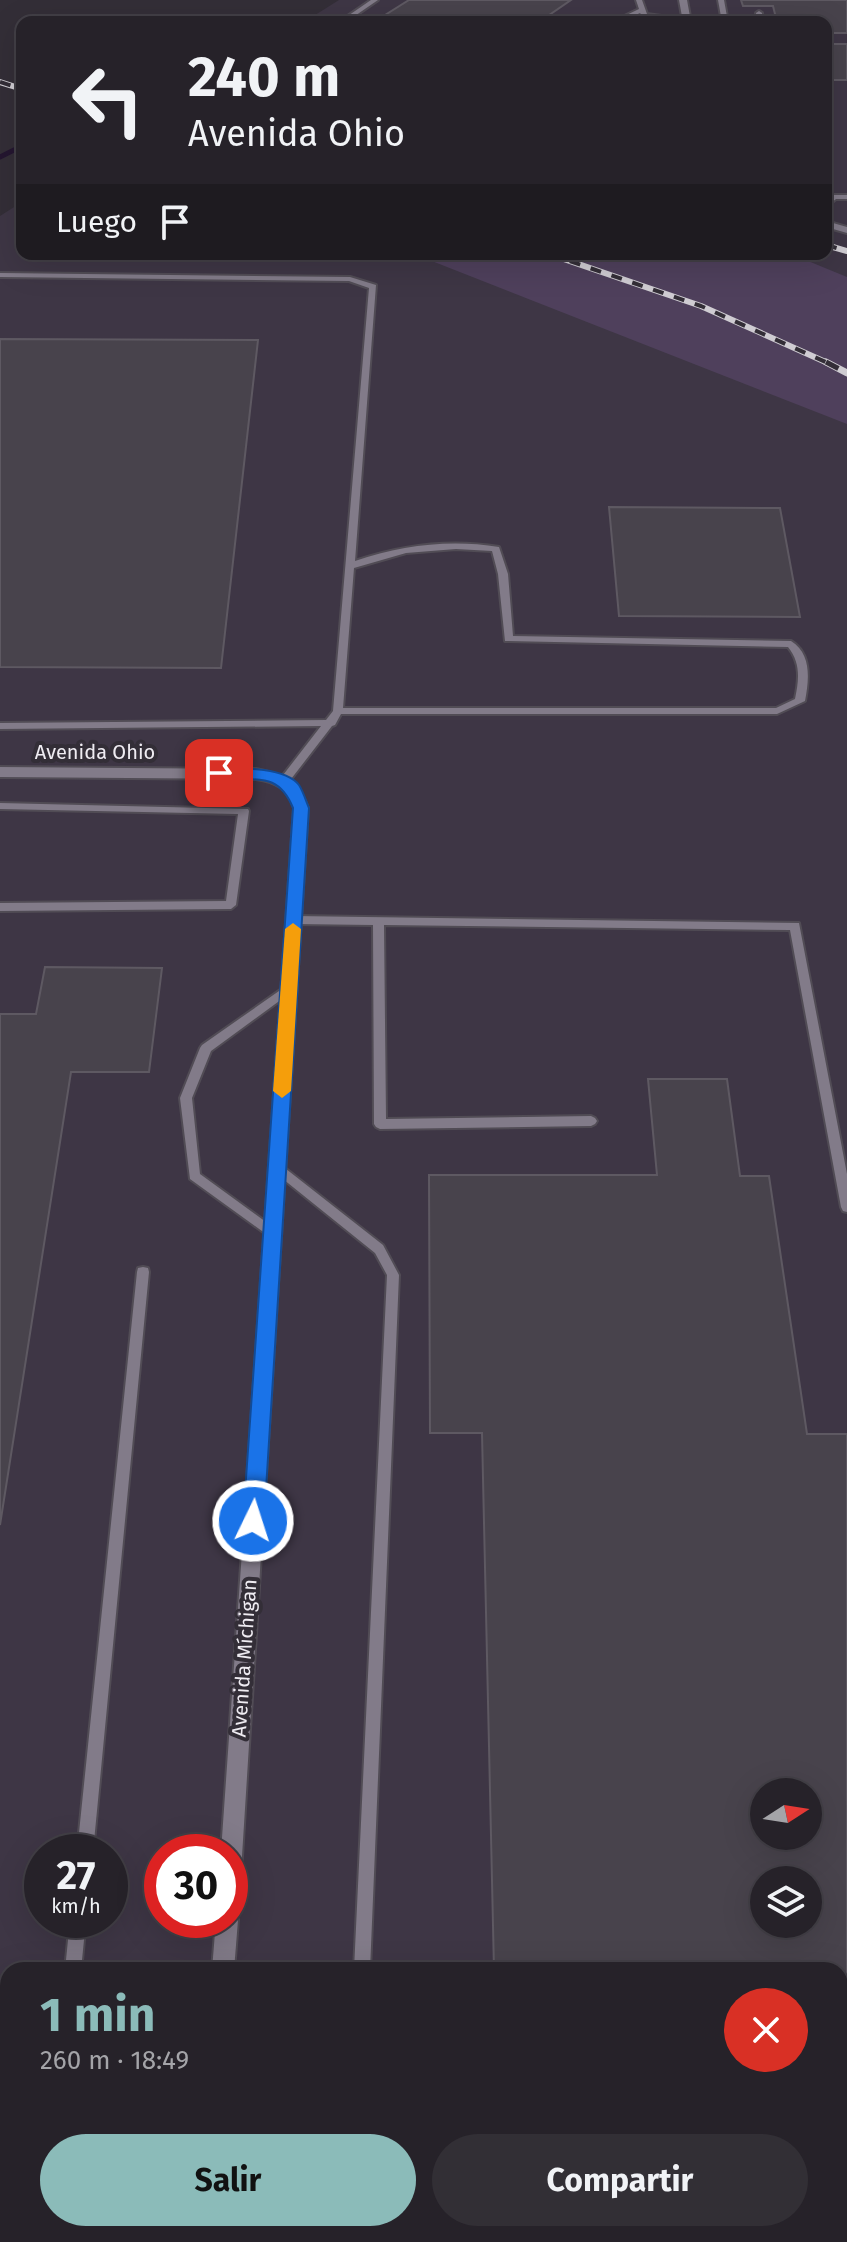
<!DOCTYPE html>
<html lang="es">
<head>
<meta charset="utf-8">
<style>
	body { margin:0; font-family:"Fira Sans",sans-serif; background:#322f35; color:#f1f3f6; height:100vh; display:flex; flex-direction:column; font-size:30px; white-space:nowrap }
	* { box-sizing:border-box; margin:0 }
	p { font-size:26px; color:#a4a4a8 }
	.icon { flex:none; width:44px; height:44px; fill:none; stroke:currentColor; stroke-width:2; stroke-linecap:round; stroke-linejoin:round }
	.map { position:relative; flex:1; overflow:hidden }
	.details { position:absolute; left:0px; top:1962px; width:848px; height:280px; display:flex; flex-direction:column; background:#262229; border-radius:24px 24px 0 0; box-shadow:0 8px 32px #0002,0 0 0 2px #423f46 }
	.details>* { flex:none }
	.top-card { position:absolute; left:16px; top:16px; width:816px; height:244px; border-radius:16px; box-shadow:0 8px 32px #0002,0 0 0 2px #423f46; background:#262229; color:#f1f3f6; overflow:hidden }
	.needle { width:52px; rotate:78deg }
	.buttons { position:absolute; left:750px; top:1778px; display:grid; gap:16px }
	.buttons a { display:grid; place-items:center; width:72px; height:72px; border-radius:50%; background:#262229; box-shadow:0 8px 32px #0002,0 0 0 2px #423f46; font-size:40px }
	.speed { position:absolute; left:24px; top:1834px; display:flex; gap:16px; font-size:40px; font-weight:700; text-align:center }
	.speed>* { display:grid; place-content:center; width:104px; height:104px; border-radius:50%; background:#262229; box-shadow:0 8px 32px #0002,0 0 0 2px #423f46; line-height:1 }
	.speed small { font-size:20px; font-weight:400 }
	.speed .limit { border:12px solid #d22; background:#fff; color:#111 }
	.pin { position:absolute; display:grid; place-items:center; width:68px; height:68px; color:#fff; margin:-34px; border-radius:16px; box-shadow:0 4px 12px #0006 }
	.me { position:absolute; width:88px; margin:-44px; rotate:4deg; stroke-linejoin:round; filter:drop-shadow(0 0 6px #0008) }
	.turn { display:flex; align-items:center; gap:28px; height:168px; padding:0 40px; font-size:36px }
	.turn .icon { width:104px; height:104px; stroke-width:2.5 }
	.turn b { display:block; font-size:56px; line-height:68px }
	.then { display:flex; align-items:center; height:76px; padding:0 40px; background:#0003; gap:16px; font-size:30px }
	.round { display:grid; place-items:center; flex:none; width:84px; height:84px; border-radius:42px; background:#322f35 }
	.overview { display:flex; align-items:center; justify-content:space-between; height:136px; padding:0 40px }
	h1 { font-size:48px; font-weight:700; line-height:60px; color:#8bbbb9 }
	.action { display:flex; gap:16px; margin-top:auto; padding:16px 40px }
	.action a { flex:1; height:92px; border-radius:48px; background:#8bbbb9; color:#111; font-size:32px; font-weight:700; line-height:92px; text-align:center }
	.action a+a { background:#322f35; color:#f1f3f6 }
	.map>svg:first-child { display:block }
	.built { fill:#3e3645; fill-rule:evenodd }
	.green { fill:#4f405c }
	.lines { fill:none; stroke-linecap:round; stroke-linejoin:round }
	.stream { stroke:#241630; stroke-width:5 }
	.building { fill:#48434c; stroke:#5e5962; stroke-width:2; fill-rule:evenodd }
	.service-casing { stroke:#514c55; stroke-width:4 }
	.minor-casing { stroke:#514c55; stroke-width:4 }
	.service { fill:#827b89; fill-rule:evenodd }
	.minor { fill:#827b89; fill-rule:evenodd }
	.rail-far1-casing { stroke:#cfccd2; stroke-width:6 }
	.rail-casing { stroke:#cfccd2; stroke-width:7 }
	.rail-far1 { stroke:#332e37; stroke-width:4; stroke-dasharray:11; stroke-linecap:butt }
	.rail { stroke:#332e37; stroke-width:5; stroke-dasharray:14; stroke-linecap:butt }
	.route { fill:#1a73e8; stroke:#114b97; stroke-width:2 }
	.slow { fill:#f59e0b }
	.labels { text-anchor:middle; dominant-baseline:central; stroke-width:8; stroke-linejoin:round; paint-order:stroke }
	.street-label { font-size:20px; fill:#efecf2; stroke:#332e37 }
</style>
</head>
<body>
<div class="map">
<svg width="847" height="2242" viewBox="0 0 847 2242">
	<rect width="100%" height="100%" fill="#332e37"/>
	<path class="built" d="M339 0H847V2242H0V216L22 202V254H826V22H304ZM764 1792H808V1836H764ZM42 1852H110V1920H42ZM162 1852H230V1920H162ZM764 1880H808V1924H764ZM8 1970H840V2234H8Z"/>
	<path class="green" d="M414 254H791L847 277V424Z"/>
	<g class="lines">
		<path class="stream" d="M0 157 22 146"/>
	</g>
	<path class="building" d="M409 0H571L539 22H374Z
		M741 0H847V33H826V22H777L773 6H743Z
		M826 44H847V80H826Z
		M0 339 258 340 221 668 0 667Z
		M609 507 780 508 800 617 619 616Z
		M45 967 162 968 149 1072H71L0 1525V1014H36Z
		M648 1079H727L740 1176H769L807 1434H847V2242H428V2234H840V1970H494L482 1433H430L429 1175H657ZM764 1792H808V1836H764ZM764 1880H808V1924H764Z"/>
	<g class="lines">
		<defs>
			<path id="service" d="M371 0H378L346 22H339Z
				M636 0H642L647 14 690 20 687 22 644 18 640 13 620 22H612L639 9Z
				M718 0H724L728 22H722Z
				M759 11 762 13 763 22H757L756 13Z
				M831 195H847V199H836L826 207V201Z
				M0 273 350 277 376 285 355 561C402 545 450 539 499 547L508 574 513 636 791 641C812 654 809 680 805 701L777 714H341L335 725 332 726 288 783 284 784 279 781 280 779 321 726 0 729V723L326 720 333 711 369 288 349 281 0 277ZM456 549 492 551 498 574 505 641 788 647C801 663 799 680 795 699L776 708H343L354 568 406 553Z
				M0 803 248 809 249 811 236 905 231 909 0 911V903L226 901 238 814 0 809Z
				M294 916 799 923 847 1174V1212L843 1211 841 1207 790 930 384 925 386 1119 591 1116 595 1118 597 1121 595 1124 591 1126 380 1129 376 1127 374 1124 373 925 294 924 289 920Z
				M289 984 293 985 295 988 293 991 211 1051 192 1098 200 1174 277 1230 279 1234 277 1238 273 1239 190 1179 180 1098 200 1048 202 1045Z
				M277 1163 281 1165 383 1245 399 1275 370 1970H354L387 1275 375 1253 273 1171 271 1168 273 1165Z
				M143 1267 148 1268 149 1272 93 1852H77L137 1272 138 1268Z
				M70 1920H86L81 1970H65Z
				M0 1990H8V2006H0Z
				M341 2234H359V2242H341Z"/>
			<path id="minor" d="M679 0H687L691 22H683Z
				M826 221 847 227V233L826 227Z
				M0 767 256 769C282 774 299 782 308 808L241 1872 237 1879 230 1883V1852H221L294 808C288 788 276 782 256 779L0 777Z
				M230 1911 235 1912 238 1920 234 1970H212L216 1920H230Z
				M194 2234H218V2242H194Z"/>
		</defs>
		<use href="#service" class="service-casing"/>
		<use href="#minor" class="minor-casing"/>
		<use href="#service" class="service"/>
		<use href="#minor" class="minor"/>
		<defs>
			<path id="rail-far1" d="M0 82 22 89
				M826 245 847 251
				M549 254 701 306 830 364"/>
			<path id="rail" d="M826 362 847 373"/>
		</defs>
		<use href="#rail-far1" class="rail-far1-casing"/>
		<use href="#rail" class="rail-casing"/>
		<use href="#rail-far1" class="rail-far1"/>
		<use href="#rail" class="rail"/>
	</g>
	<path class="route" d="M219 768C240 768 285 767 299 785 303 791 306 801 309 808L264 1521 261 1528 253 1530 246 1528 243 1521 293 808C276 766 249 785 214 776V769Z"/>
	<path class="slow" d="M293 923 301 929 291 1091 282 1098 273 1091 285 929Z"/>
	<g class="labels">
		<g class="street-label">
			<text x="95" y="752">Avenida Ohio</text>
			<text transform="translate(244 1658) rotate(-86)">Avenida Míchigan</text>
		</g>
	</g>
</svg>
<div class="buttons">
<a><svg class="needle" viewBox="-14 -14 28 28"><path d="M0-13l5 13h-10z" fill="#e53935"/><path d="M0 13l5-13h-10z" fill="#a4a4a8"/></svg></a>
<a><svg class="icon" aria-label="layers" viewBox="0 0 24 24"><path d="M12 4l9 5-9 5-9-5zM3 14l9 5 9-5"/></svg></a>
</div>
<div class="speed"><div>27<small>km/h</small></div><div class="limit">30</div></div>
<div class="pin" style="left:219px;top:773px;background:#d93025"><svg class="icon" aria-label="arrive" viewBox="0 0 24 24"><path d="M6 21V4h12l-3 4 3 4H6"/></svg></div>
<svg class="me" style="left:253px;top:1521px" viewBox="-20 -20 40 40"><circle r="17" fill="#1a73e8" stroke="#fff" stroke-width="3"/><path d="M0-11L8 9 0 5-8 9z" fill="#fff"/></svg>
<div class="top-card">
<div class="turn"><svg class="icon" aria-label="left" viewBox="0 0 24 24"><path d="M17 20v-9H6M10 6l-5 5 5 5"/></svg><div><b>240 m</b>Avenida Ohio</div></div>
<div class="then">Luego<svg class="icon" aria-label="arrive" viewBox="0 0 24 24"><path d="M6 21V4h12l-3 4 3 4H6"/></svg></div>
</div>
<section class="details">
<div class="overview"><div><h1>1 min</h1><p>260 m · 18:49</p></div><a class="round" style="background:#d93025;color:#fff"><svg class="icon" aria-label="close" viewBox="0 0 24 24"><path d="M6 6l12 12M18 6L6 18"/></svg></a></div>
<div class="action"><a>Salir</a><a>Compartir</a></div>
</section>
</div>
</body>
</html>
